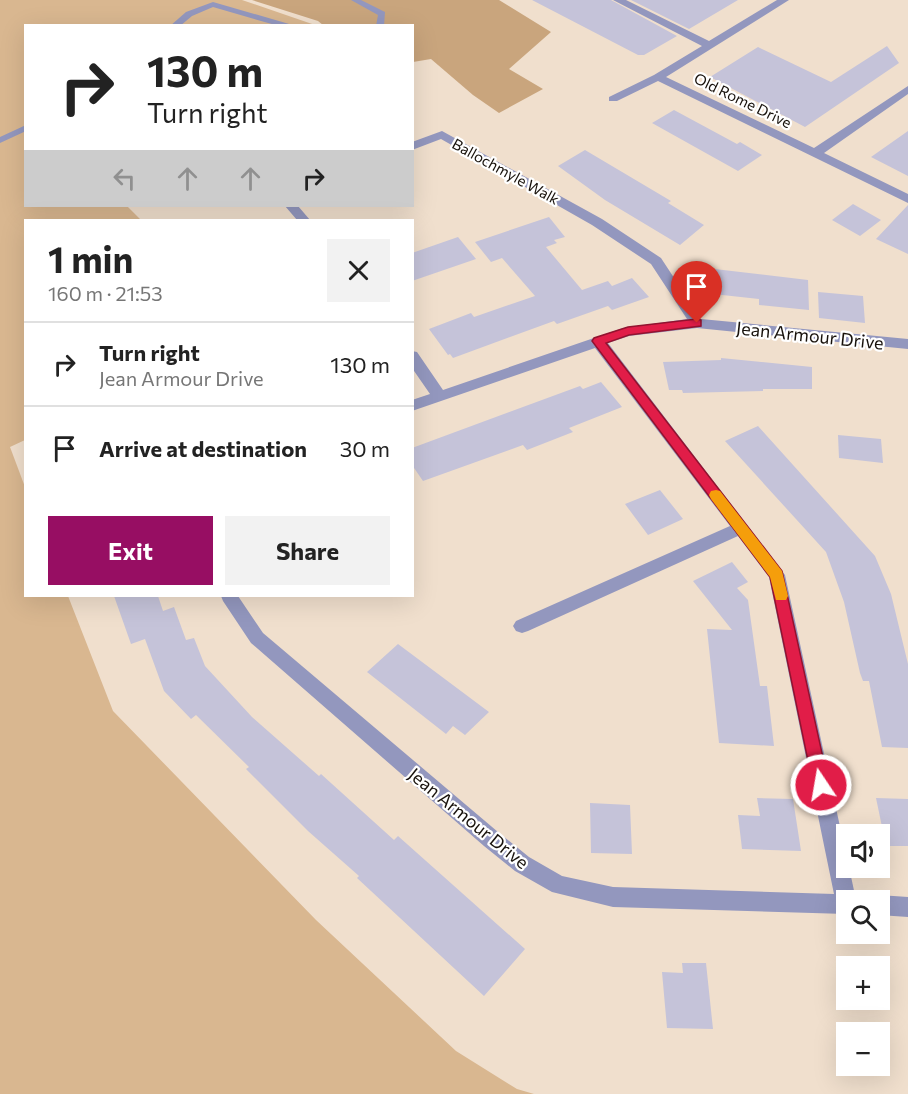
<!DOCTYPE html>
<html lang="en">
<head>
<meta charset="utf-8">
<style>
	body { margin:0; font-family:Commissioner,sans-serif; background:#f2f2f2; color:#222; height:100vh; display:flex; flex-direction:column; font-size:22px; white-space:nowrap }
	* { box-sizing:border-box; margin:0 }
	p { font-size:20px; color:#767676 }
	.icon { flex:none; width:33px; height:33px; fill:none; stroke:currentColor; stroke-width:2; stroke-linecap:round; stroke-linejoin:round }
	.map { position:relative; flex:1; overflow:hidden }
	.side { position:absolute; left:24px; top:219px; width:390px; height:378px; display:flex; flex-direction:column; background:#fff; border-radius:0px; box-shadow:0 6px 24px #0002 }
	.side>* { flex:none }
	.banner { position:absolute; left:24px; top:24px; width:390px; height:183px; border-radius:0px; box-shadow:0 6px 24px #0002; background:#fff; color:#222; overflow:hidden }
	.buttons { position:absolute; left:836px; top:824px; display:grid; gap:12px }
	.buttons a { display:grid; place-items:center; width:54px; height:54px; border-radius:0px; background:#fff; box-shadow:0 6px 24px #0002; font-size:30px }
	.pin { position:absolute; display:grid; place-items:center; width:51px; height:51px; color:#fff; margin:-62px -26px; border-radius:50% 50% 50% 0; rotate:-45deg; box-shadow:0 0 6px #0007 }
	.pin .icon { rotate:45deg }
	.me { position:absolute; width:66px; margin:-33px; rotate:348deg; stroke-linejoin:round; filter:drop-shadow(0 0 4px #0008) }
	.turn { display:flex; align-items:center; gap:21px; height:126px; padding:0 24px; font-size:27px }
	.turn .icon { width:78px; height:78px; stroke-width:2.5 }
	.turn b { display:block; font-size:42px; line-height:51px }
	.lanes { display:flex; align-items:center; height:57px; padding:0 24px; background:#0003; justify-content:center; gap:30px; direction:ltr }
	.lanes .off { opacity:.35 }
	.round { display:grid; place-items:center; flex:none; width:63px; height:63px; border-radius:0px; background:#f2f2f2 }
	.headline { display:flex; align-items:center; justify-content:space-between; height:102px; padding:0 24px }
	h1 { font-size:36px; font-weight:700; line-height:45px }
	.button { display:flex; gap:12px; margin-top:auto; padding:12px 24px }
	.button a { flex:1; height:69px; border-radius:0px; background:#970e63; color:#fff; font-size:24px; font-weight:700; line-height:69px; text-align:center }
	.button a+a { background:#f2f2f2; color:#222 }
	ul { padding:0; list-style:none }
	li { display:flex; align-items:center; gap:18px; height:84px; padding:0 24px; border-top:2px solid #e0e0e0 }
	li div { flex:1 }
	li b { display:block; font-size:22px }
	li em { font-style:normal }
	.map>svg:first-child { display:block }
	.green { fill:#d9b790 }
	.forest { fill:#c9a57d }
	.building { fill:#c5c3d9 }
	.lines { fill:none; stroke-linecap:round; stroke-linejoin:round }
	.service { fill:#9397be; fill-rule:evenodd }
	.minor { fill:#9397be; fill-rule:evenodd }
	.route { fill:#e11d48; stroke:#92132f; stroke-width:1.5 }
	.slow { fill:#f59e0b }
	.labels { text-anchor:middle; dominant-baseline:central; stroke-width:4.5; stroke-linejoin:round; paint-order:stroke }
	.far-street-label { font-size:15px; fill:#17110b; stroke:#fff }
	.street-label { font-size:18px; fill:#17110b; stroke:#fff }
</style>
</head>
<body>
<div class="map">
<svg width="908" height="1094" viewBox="0 0 908 1094">
	<rect width="100%" height="100%" fill="#f0dfcd"/>
	<path class="green" d="M0 0H242L315 25 26 26V206H127L141 220H26L25 440 10 447 25 487 26 596H68L113 711 316 920 456 1051 517 1089 534 1094H0Z"/>
	<path class="forest" d="M252 0H499L551 32 509 69 543 89 499 113 473 95 431 59 413 62 412 26 323 25 318 21Z"/>
	<path class="building" d="M532 0H611L677 36 644 55H638Z
		M631 0H738L689 29Z
		M887 46 899 63 805 127 710 77 758 47 831 82Z
		M674 110 737 144 740 142 762 155 738 171 652 123Z
		M908 131V176L871 157Z
		M585 150 671 201 668 203 704 225 680 245 605 200 558 166Z
		M853 204 881 220 860 236 832 220Z
		M908 205V254L876 239Z
		M549 217 565 237 554 240 557 243 546 247 582 290 608 281 612 286 632 278 649 297 612 310 608 306 557 324 554 321 453 358 450 354 448 355 429 329 471 313 474 317 535 296 502 258 491 262 475 242Z
		M458 237 476 259 412 281V253Z
		M706 268 808 280 809 310 759 305V299L704 293Z
		M818 292 863 296 865 323 819 318Z
		M721 358 812 367V389H763V391L683 393 682 390H669L663 362 721 360Z
		M601 382 622 407 569 428 573 432 527 450 523 445 423 481 412 465V448L580 386 583 389Z
		M758 426 875 556 891 594 908 664V748L882 747 869 681H863L860 673 844 602 826 552 725 441Z
		M838 435 881 439 883 463 839 458Z
		M660 490 683 519 648 535 625 504Z
		M732 562 748 582 737 588 748 600 760 686H767L774 746 719 743 707 629 732 630 693 581Z
		M114 596H158L163 611 174 607 186 640 194 638 205 666 252 717 319 776 321 774 394 840 398 836 525 949 484 996 357 878 359 876 308 831 246 769 249 767 196 715 191 719 164 691 145 639 131 644Z
		M398 644 489 712 465 735 453 726 446 734 367 672Z
		M757 798 793 799 801 851 742 849 738 815 760 816Z
		M876 798 908 799V846H886Z
		M590 803 630 805 632 854 591 853Z
		M682 963H706L713 1029 667 1028 662 972 683 973Z"/>
	<g class="lines">
		<path class="service" d="M351 0H361L385 12 384 26H376L378 15Z
			M213 2 296 26H279L261 21 213 7 192 16 180 26H170L186 12Z
			M26 125V131L0 143V137Z"/>
		<path class="minor" d="M613 0H626L709 41 777 0H789L666 77 814 148 908 86V94L824 153 908 194V203L658 81 617 101H609V97L654 75 702 46Z
			M442 131 602 219 661 258 701 319 908 339V349L697 328 629 336 608 343 785 575 846 854V867H849L856 900H846V914L613 907 552 892 515 871 484 846 251 643 223 601 221 596H238L263 633 498 832 529 857 562 876 613 887 834 894 769 577 738 536 528 631 522 633 516 631 513 626 516 621 730 526 595 348 412 411V400L430 394 412 368V351L417 352 443 390 623 328 687 319 651 264 592 225 441 139 412 150V142Z
			M285 206H298L310 220H297Z
			M879 895 908 897V917L879 915V900H871Z"/>
	</g>
	<path class="route" d="M697 319 701 320V326L629 335 606 343 782 571 829 785 827 790 821 792 816 790 813 785 770 577 592 341 594 338 628 327Z"/>
	<path class="slow" d="M716 490 720 491 782 571 788 596 786 600H776L770 577 711 499 709 495 711 491Z"/>
	<g class="labels">
		<g class="far-street-label">
			<text transform="translate(743 100) rotate(26)">Old Rome Drive</text>
			<text transform="translate(506 171) rotate(29)">Ballochmyle Walk</text>
		</g>
		<g class="street-label">
			<text transform="translate(810 335) rotate(6)">Jean Armour Drive</text>
			<text transform="translate(469 818) rotate(39)">Jean Armour Drive</text>
		</g>
	</g>
</svg>
<div class="buttons">
<a><svg class="icon" aria-label="sound" viewBox="0 0 24 24"><path d="M4 9h4l5-4v14l-5-4H4zM17 9q2 3 0 6"/></svg></a>
<a><svg class="icon" aria-label="search" viewBox="0 0 24 24"><circle cx="10" cy="10" r="6"/><path d="M15 15l6 6"/></svg></a>
<a>+</a>
<a>−</a>
</div>
<div class="pin" style="left:697px;top:323px;background:#d93025"><svg class="icon" aria-label="arrive" viewBox="0 0 24 24"><path d="M6 21V4h12l-3 4 3 4H6"/></svg></div>
<svg class="me" style="left:821px;top:785px" viewBox="-20 -20 40 40"><circle r="17" fill="#e11d48" stroke="#fff" stroke-width="3"/><path d="M0-11L8 9 0 5-8 9z" fill="#fff"/></svg>
<div class="banner">
<div class="turn"><svg class="icon" aria-label="right" viewBox="0 0 24 24"><path d="M7 20v-9h11M14 6l5 5-5 5"/></svg><div><b>130 m</b>Turn right</div></div>
<div class="lanes"><svg class="icon off" aria-label="left" viewBox="0 0 24 24"><path d="M17 20v-9H6M10 6l-5 5 5 5"/></svg><svg class="icon off" aria-label="ahead" viewBox="0 0 24 24"><path d="M12 20V5M6 11l6-6 6 6"/></svg><svg class="icon off" aria-label="ahead" viewBox="0 0 24 24"><path d="M12 20V5M6 11l6-6 6 6"/></svg><svg class="icon" aria-label="right" viewBox="0 0 24 24"><path d="M7 20v-9h11M14 6l5 5-5 5"/></svg></div>
</div>
<section class="side">
<div class="headline"><div><h1>1 min</h1><p>160 m · 21:53</p></div><a class="round"><svg class="icon" aria-label="close" viewBox="0 0 24 24"><path d="M6 6l12 12M18 6L6 18"/></svg></a></div>
<ul>
<li><svg class="icon" aria-label="right" viewBox="0 0 24 24"><path d="M7 20v-9h11M14 6l5 5-5 5"/></svg><div><b>Turn right</b><p>Jean Armour Drive</p></div><em>130 m</em></li>
<li><svg class="icon" aria-label="arrive" viewBox="0 0 24 24"><path d="M6 21V4h12l-3 4 3 4H6"/></svg><div><b>Arrive at destination</b></div><em>30 m</em></li>
</ul>
<div class="button"><a>Exit</a><a>Share</a></div>
</section>
</div>
</body>
</html>
